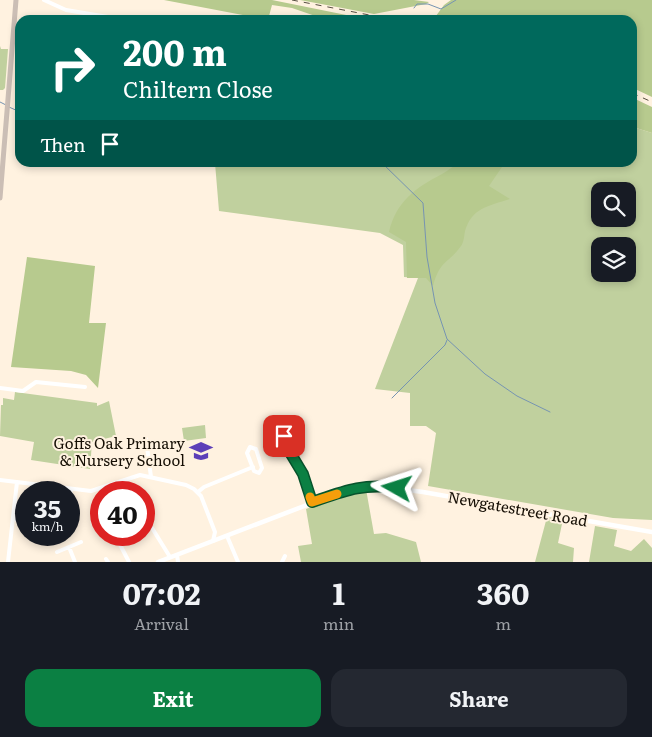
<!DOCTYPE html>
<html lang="en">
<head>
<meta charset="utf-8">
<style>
	body { margin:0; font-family:Literata,serif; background:#242831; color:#f1f3f6; height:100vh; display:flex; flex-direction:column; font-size:19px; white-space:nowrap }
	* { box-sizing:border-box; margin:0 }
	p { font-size:16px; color:#9ea1a6 }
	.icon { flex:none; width:28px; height:28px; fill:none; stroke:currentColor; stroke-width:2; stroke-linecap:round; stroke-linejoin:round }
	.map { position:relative; height:562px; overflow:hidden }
	.panel { display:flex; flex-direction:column; background:#171b24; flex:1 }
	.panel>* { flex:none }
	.hud { position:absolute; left:15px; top:15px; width:622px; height:152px; border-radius:15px; box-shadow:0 2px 8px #0003; background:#00695c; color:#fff; overflow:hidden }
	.fabs { position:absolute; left:591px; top:182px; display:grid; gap:10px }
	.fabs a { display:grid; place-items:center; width:45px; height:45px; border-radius:10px; background:#171b24; box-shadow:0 2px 8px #0003; font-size:25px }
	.speed { position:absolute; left:15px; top:481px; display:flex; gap:10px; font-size:25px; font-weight:700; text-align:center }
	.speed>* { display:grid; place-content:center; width:65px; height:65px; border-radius:50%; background:#171b24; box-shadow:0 2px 8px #0003; line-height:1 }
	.speed small { font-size:12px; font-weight:400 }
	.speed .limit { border:8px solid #d22; background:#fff; color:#111 }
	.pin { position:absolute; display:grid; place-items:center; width:42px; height:42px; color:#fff; margin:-21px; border-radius:10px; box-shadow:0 2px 8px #0006 }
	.me { position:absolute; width:55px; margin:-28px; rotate:276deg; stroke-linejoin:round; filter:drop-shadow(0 0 4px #0008) }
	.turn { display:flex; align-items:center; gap:18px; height:105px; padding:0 25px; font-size:22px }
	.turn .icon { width:65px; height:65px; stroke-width:2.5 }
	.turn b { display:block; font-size:35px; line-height:42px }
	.then { display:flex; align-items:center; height:48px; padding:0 25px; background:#0003; gap:10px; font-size:19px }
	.eta { display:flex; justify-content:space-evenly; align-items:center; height:85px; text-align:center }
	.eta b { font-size:30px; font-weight:700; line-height:35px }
	.primary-button { display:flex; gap:10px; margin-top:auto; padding:10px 25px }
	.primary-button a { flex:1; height:58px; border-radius:15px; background:#0b8043; color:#fff; font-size:20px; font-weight:700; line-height:58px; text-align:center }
	.primary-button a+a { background:#242831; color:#f1f3f6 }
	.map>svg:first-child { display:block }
	.green { fill:#c0d09e; fill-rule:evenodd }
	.forest { fill:#b7ca8e }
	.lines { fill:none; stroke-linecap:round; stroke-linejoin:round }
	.stream { stroke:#7694b2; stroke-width:1 }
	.minor { stroke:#fff; stroke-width:4 }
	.tertiary { stroke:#fff; stroke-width:4.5 }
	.secondary { stroke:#cbbeb5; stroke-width:5 }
	.rail { stroke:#564d41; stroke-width:1; stroke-dasharray:6 6; stroke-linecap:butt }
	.route-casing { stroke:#07532c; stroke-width:12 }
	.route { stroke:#0b8043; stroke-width:9 }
	.slow { stroke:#f59e0b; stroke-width:9 }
	.labels { text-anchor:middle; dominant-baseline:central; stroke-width:4; stroke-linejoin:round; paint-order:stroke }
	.poi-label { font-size:15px; fill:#150e04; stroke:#fff2e0; text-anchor:end }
	.street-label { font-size:15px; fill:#150e04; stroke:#fff2e0 }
</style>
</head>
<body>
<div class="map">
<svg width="652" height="562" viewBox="0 0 652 562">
	<rect width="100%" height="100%" fill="#fff2e0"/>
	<path class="green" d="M0 46 1 49H8L5 88 3 90H0Z
		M633 127 652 133V520L613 518 428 486 436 433 426 426H410V393L375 389 418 278 404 277 403 245 380 233 219 211 215 163 632 162ZM600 191H628V219H600ZM600 246H628V274H600Z
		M15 392 97 403V406L109 401 116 436 92 442 90 469 31 460 34 442 0 436 1 405H3V398L14 400Z
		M205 425 206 438 184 441 182 428Z
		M366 489 374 534 386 533 416 542 421 562H301L298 546 312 544 306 509 342 495Z
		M547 517 563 519 558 543 574 548 573 562H535Z
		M595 526 617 530 614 546 631 551 644 539 652 548V562H589Z"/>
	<path class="forest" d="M164 0H272L371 20H327L292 8 272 5 269 16H248Z
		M300 0H414L429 2 426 4 374 14Z
		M451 0H652V97L633 88 632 20H433L444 5Z
		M633 98 652 107V133L633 127Z
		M462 163H498L502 167 489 186 510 199C488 206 472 208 465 231 464 236 464 242 461 246 448 264 440 260 433 286L426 278H407L406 242 389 232C396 202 415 188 442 174 449 170 454 165 462 163Z
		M27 257 95 266 89 323H106L98 388 86 375 71 371 11 367Z"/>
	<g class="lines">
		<path class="stream" d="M414 8 417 4H428L441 9 456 0
			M0 102 6 105
			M9 107 20 112
			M381 162 423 203 427 257 435 303 447 339 485 374 517 396 550 412
			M392 398 445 345 447 340"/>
		<path class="minor" d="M44 0 66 10 126 20
			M0 388 23 391 36 382 85 387
			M284 436 291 454 303 474 312 503
			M146 439 151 477
			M250 447 256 449 262 468 259 473 254 471 247 453Z
			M0 480 91 491 140 475 186 485 194 489 201 496 215 532 213 541
			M198 492 204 487 253 467
			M69 502 71 489
			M144 515 170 557
			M13 519 26 520
			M115 535 129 562
			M227 536 238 562
			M69 547 75 562
			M57 552 81 542
			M177 555 178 562
			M106 559 108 562
			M8 562 17 482
			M282 562 285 556"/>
		<path class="tertiary" d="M158 562 312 503 354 488 370 485 423 492 652 532"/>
		<path class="secondary" d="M0 198 16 0"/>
		<path class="rail" d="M292 0 395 20
			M632 93 652 102"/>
	</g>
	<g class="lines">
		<defs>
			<path id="route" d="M284 436 291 454 303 474 312 502C344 491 362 483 397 488"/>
		</defs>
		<use href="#route" class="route-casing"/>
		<use href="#route" class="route"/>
		<path class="slow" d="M310 497 312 502 337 494"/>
	</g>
	<defs>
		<symbol id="school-bare" viewBox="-9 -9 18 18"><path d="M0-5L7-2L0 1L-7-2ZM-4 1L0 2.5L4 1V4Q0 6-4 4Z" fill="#5d3fb8" stroke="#fff2e0" stroke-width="2.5" paint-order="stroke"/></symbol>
	</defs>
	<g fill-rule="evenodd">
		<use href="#school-bare" x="185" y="435" width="32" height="32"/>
	</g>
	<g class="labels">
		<g class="poi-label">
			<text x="185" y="442">Goffs Oak Primary<tspan x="185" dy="17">&amp; Nursery School</tspan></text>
		</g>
		<g class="street-label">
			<text transform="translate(518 508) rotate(10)">Newgatestreet Road</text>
		</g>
	</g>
</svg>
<div class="fabs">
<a><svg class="icon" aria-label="search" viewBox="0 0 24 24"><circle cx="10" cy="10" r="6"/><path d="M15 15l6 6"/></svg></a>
<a><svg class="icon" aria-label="layers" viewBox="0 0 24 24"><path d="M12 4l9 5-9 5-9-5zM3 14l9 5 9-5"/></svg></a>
</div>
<div class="speed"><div>35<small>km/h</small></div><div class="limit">40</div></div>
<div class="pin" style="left:284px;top:436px;background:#d93025"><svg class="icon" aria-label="arrive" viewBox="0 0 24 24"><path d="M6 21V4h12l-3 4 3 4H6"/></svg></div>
<svg class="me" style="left:397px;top:488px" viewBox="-20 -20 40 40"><path d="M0-17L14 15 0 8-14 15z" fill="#0b8043" stroke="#fff" stroke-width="4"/></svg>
<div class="hud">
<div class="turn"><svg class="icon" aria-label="right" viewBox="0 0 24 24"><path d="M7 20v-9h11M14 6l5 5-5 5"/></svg><div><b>200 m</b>Chiltern Close</div></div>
<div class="then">Then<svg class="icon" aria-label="arrive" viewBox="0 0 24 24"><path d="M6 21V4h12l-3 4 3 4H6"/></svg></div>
</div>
</div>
<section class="panel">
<div class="eta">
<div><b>07:02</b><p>Arrival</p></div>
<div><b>1</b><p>min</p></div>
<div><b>360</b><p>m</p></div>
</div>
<div class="primary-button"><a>Exit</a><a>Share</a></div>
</section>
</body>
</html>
